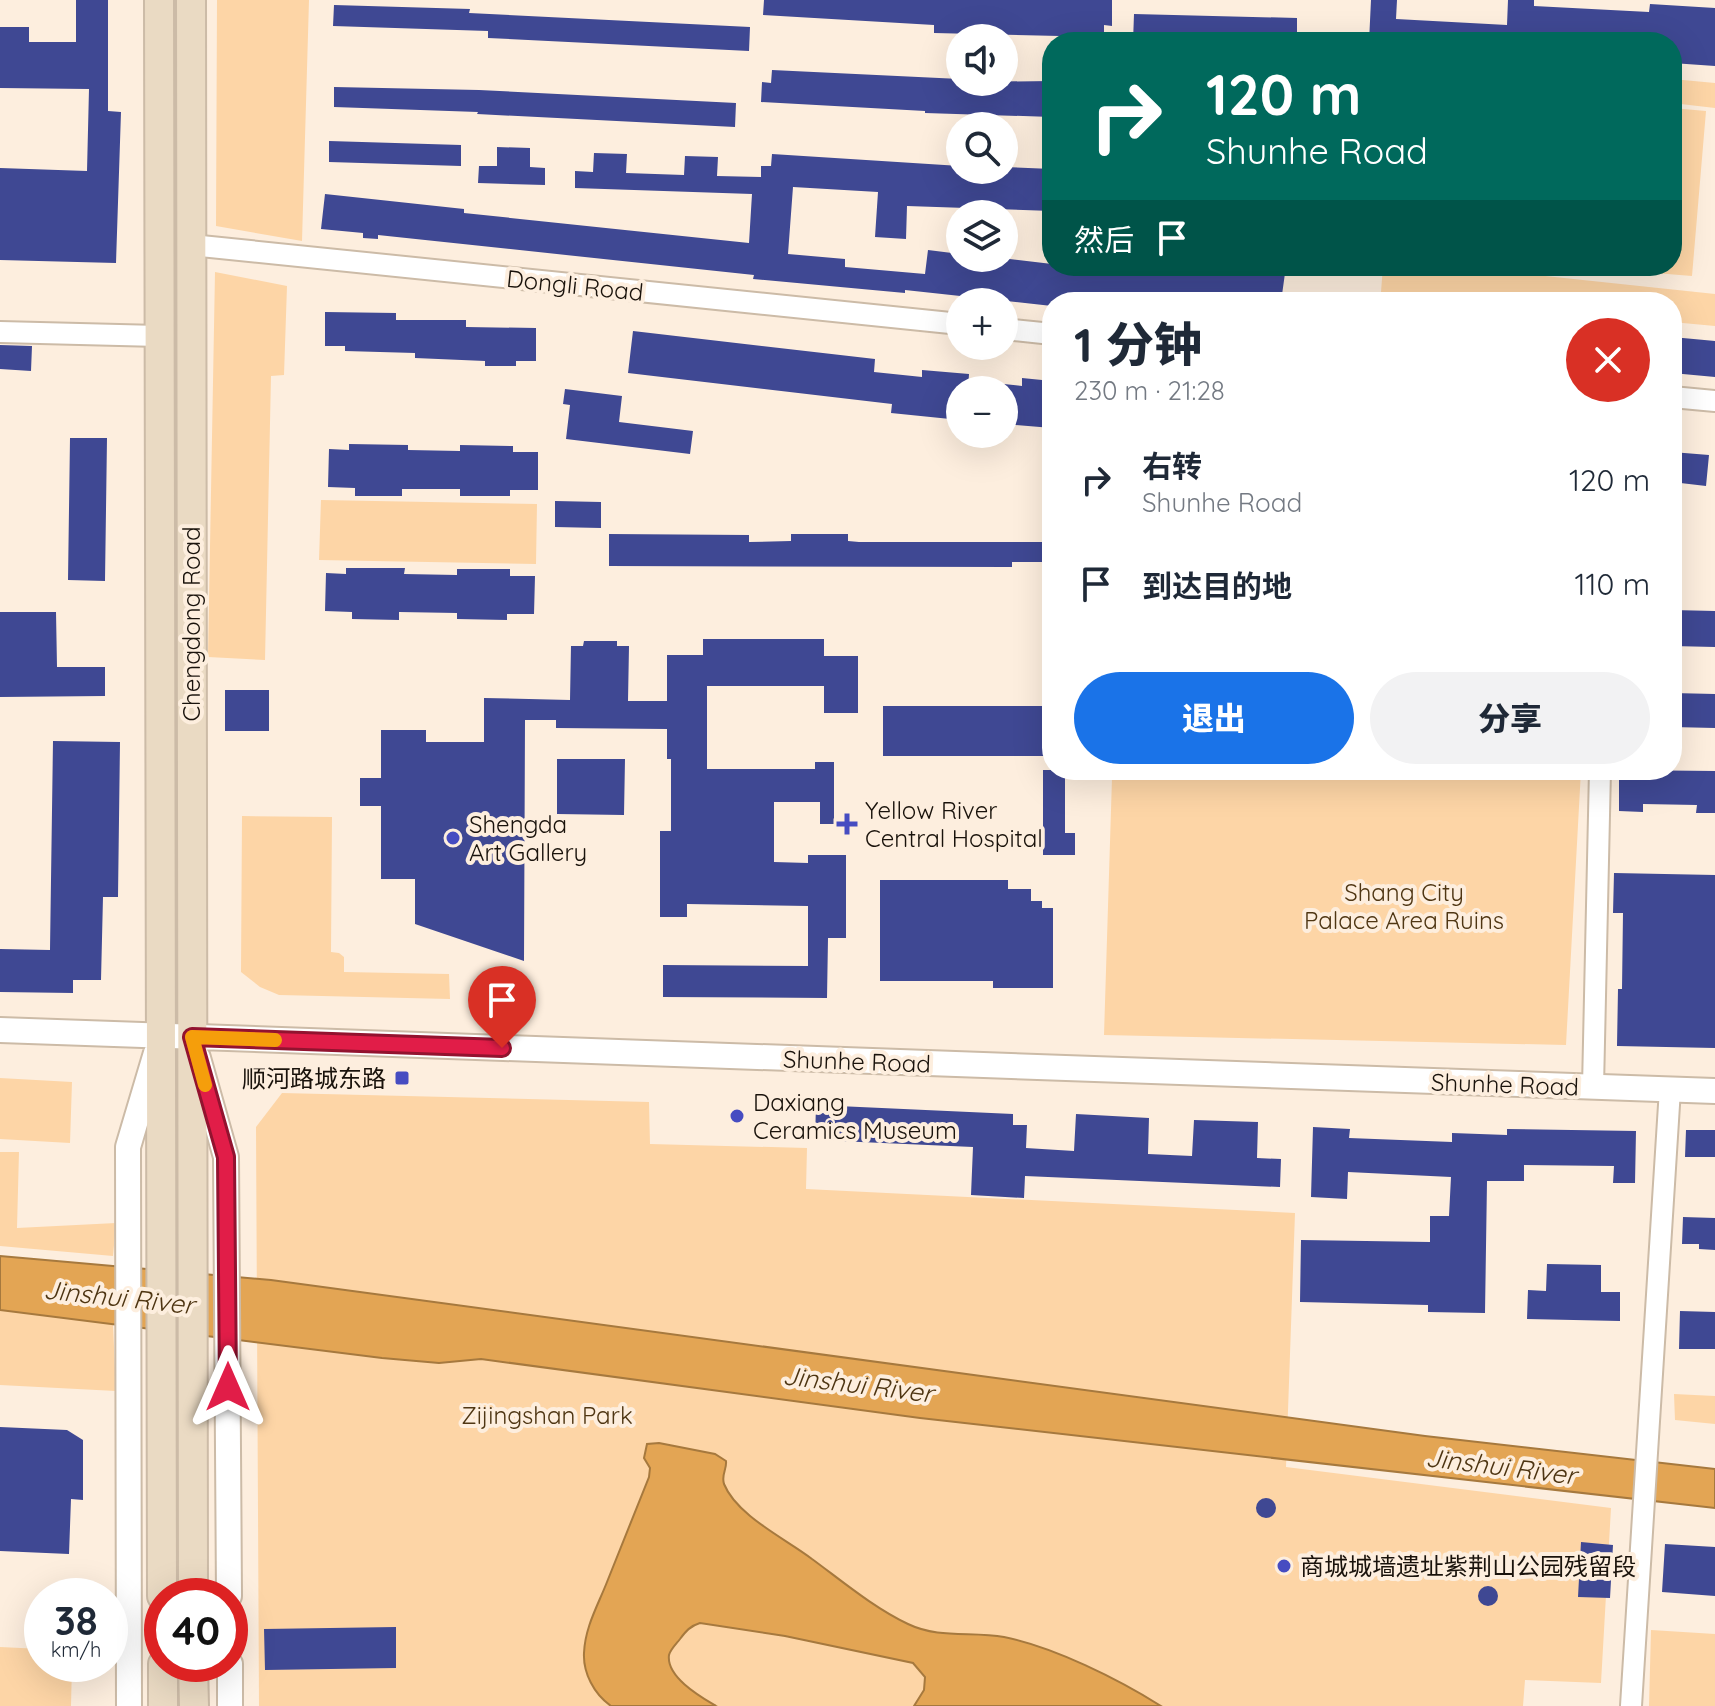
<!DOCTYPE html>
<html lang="zh">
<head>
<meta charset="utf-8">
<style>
	body { margin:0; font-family:Quicksand,"Noto Sans SC",sans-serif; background:#f2f2f3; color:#1f2937; height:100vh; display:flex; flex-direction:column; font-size:30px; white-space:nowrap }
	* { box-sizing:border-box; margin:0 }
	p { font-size:26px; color:#747a83 }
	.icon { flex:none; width:44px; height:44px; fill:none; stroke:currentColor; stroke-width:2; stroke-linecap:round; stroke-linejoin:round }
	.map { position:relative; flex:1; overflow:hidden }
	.sheet { position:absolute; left:1042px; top:292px; width:640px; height:488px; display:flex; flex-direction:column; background:#fff; border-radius:32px; box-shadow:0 8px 32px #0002 }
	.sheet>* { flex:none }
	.top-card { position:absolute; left:1042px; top:32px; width:640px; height:244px; border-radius:32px; box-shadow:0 8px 32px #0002; background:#00695c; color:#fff; overflow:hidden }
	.buttons { position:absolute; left:946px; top:24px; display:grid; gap:16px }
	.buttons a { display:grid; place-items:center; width:72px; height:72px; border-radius:50%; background:#fff; box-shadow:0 8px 32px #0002; font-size:40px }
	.speed { position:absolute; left:24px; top:1578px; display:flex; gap:16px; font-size:40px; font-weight:700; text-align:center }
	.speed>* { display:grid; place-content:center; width:104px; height:104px; border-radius:50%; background:#fff; box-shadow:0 8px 32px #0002; line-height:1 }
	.speed small { font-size:20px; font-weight:400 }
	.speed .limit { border:12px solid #d22; background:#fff; color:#111 }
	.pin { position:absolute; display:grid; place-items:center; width:68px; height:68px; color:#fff; margin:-82px -34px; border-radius:50% 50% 50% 0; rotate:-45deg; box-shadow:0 0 8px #0007 }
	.pin .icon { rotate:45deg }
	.me { position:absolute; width:88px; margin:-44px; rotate:0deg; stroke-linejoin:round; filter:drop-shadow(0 0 6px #0008) }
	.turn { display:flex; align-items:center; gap:28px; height:168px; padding:0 32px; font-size:36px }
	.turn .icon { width:104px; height:104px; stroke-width:2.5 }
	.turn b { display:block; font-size:56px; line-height:68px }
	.then { display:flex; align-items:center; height:76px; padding:0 32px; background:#0003; gap:16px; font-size:30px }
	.round { display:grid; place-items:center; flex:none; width:84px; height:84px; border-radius:42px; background:#f2f2f3 }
	.overview { display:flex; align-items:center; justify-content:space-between; height:136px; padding:0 32px }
	h1 { font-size:48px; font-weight:800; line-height:60px }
	.cta { display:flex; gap:16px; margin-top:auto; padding:16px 32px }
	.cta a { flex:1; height:92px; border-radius:48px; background:#1a73e8; color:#fff; font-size:32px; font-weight:800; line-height:92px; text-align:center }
	.cta a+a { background:#f2f2f3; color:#1f2937 }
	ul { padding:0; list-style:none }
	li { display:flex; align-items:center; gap:24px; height:104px; padding:0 32px }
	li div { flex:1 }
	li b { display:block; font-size:30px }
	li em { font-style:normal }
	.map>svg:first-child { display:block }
	.green { fill:#fdd5a6 }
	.water { fill:#e3a554; stroke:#a6793e; stroke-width:2 }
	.building { fill:#3f4893 }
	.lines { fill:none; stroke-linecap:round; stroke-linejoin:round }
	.minor-casing { stroke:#ccbba7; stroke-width:24 }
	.tertiary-casing { stroke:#ccbba7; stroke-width:28 }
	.secondary-casing { stroke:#ccbba7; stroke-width:32 }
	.minor { stroke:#fff; stroke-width:20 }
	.tertiary { stroke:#fff; stroke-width:24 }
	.secondary { stroke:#eadac3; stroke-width:28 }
	.route-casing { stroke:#92132f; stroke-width:20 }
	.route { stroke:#e11d48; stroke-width:14 }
	.slow { stroke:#f59e0b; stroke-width:14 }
	.poi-dot { fill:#464cc1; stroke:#fdeede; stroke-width:3 }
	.labels { text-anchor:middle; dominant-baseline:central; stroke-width:8; stroke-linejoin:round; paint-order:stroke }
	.street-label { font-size:24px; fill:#19120b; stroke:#fdeede }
	.poi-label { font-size:24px; fill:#19120b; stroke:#fdeede; text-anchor:start }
	.park-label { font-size:24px; fill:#4f3613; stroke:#fdeede }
	.water-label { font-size:26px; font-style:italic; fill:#4e3512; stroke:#fdeede }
</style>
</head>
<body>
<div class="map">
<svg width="1715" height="1706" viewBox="0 0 1715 1706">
	<rect width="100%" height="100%" fill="#fdeede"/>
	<path class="green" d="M217 0H309L302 241 216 226Z
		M1672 79 1715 83V108L1672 103Z
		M1672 108 1706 111 1692 276 1568 266H1672Z
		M1383 266H1450L1715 294V326L1672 322V302H1477L1381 292Z
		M215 272 287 286 284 375 271 376 265 660 208 657Z
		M321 500 537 504 536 564 319 560Z
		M1138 770H1581L1566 1045 1104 1035 1112 778 1138 779Z
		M242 816 332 817 331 952 339 953 344 957V972L449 974 450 999 279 995 260 987 241 972Z
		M0 1078 72 1082 70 1143 0 1139Z
		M282 1093 649 1102 650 1144 807 1148 806 1189 1295 1213 1286 1467 1611 1508 1601 1683 1525 1680 1523 1706H259L256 1127Z
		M0 1152H19L17 1228 116 1223 113 1256 0 1246Z
		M0 1310 113 1324 116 1391 0 1385Z
		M1674 1394 1715 1396V1424L1675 1420Z
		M1651 1630 1715 1634V1706H1649Z
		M0 1647 42 1649V1664H72L71 1706H0Z"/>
	<path class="water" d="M0 1256 271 1280 1425 1436 1715 1469V1508L920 1418 481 1359 439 1363 382 1358 0 1310Z
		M659 1443 715 1454 726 1461C727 1470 721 1474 724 1484 737 1516 786 1539 812 1559 842 1581 874 1608 908 1624 939 1639 972 1631 1004 1637 1054 1647 1118 1679 1161 1706H914L924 1690 925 1677 913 1663 785 1636 700 1623C690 1626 686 1631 680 1639 676 1644 670 1650 669 1655 666 1677 701 1697 716 1706H611C594 1694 583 1673 584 1653 585 1627 598 1605 607 1582 621 1547 635 1512 649 1477L650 1468 644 1458 647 1444Z"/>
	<path class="building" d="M76 0H108V111L121 112 116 263 0 260V168L87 171 89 89 0 88V27H29V42H76Z
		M764 0H1112V26L1104 25V37L934 33V25L763 15Z
		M1371 0H1397L1396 19 1507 25 1508 0H1534V6L1649 12 1650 4 1715 8V66L1672 63V42H1369Z
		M334 5 470 9 469 13 750 27 749 51 488 38V31L333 26Z
		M1134 14 1297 18V42H1133Z
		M772 70 960 79V82L1052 81V117L925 113V111L761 102 762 82 771 83Z
		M334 87 479 90 736 103 735 127 477 114 478 112 334 107Z
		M329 141 461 145V166L329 162Z
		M497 147 530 148V167L545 168V185L478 183 479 166H497Z
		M594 153 627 154 626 173 684 175 685 156 718 157 717 176 761 177V166H771L772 154 960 166V170H1004V167L1052 169V211L907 206 906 239 875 237 878 192 793 187 788 254 845 259V267L925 274 928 250 960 254V258H1001L1052 264V266L1123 272V266L1204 273 1205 266H1286L1281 302H1052V306L905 290V293L753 279 754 275 378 235V239L363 238V233L321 229 325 194 464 209V213L749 243 752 194 575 188V171L593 172Z
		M325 312 396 313V320H466V327L536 328V361H516V366H485V361L415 358V353L345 351V346H325Z
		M633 331 875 359 874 372 922 377V370L969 374 968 390H960V420L891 413 892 404 628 373Z
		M1672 337 1715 341V377L1672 373Z
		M0 345 32 346 31 371 0 369Z
		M1022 378 1052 381V428L1004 424V384L1022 386Z
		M565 389 622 396 619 422 693 431 690 454 566 439 570 405 563 404Z
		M70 438H107L105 581 68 580Z
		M349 444 408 445V450L460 451V445L513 446V452H538V490H510V496H460V489H402V496H355V488L328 487 329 449 349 450Z
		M1672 452 1709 455 1706 486 1672 482Z
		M555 501 601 502V528L555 527Z
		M609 534 749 535V542L791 541V534H848V541L859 542H1052V562H1012V567L609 566Z
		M346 568H405L404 574 457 575V569H510V576H535L534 614H507V620L457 619V613L399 612V620L352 619V612L325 611 326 573 346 574Z
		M1672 610 1715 611V647L1672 646Z
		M0 612H56L57 667H105V696L0 697Z
		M703 639H824V656H858V713H824V686H707V769H815V762H834V824H820V802H774V862L808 863V855H846V938H828L827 998 663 997V965L808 966V906L687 904V917H660V831H671V759H667V729L556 728V720H525L524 961 415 924V879H381V806H360V778H381V730H426V742H484V698L570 700 571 646H583L584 641H617V646H629L628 701H667V655H703Z
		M225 690H269V731H225Z
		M1672 693 1715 694V728L1672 727Z
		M883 706H1052V756H883Z
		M53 741 120 742 118 897H103L101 980H73V993L0 992V949L50 950Z
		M557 759H625L624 815 557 814Z
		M1043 770H1065V833H1075V855H1043Z
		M1619 770 1715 771V813H1696L1697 805 1643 804V812L1619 811Z
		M1614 873 1715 875V1048L1617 1046 1618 989H1622L1623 913H1613Z
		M880 880H1008V889H1031V901H1042V908H1053V988H993V981H880Z
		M816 1105 1013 1114V1125H1027L1026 1148 1074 1151 1076 1114 1149 1118 1148 1154 1192 1156 1194 1120 1258 1122 1257 1158 1281 1159 1280 1187 1025 1176 1024 1198 971 1195 973 1147 815 1140Z
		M1313 1127 1350 1129 1349 1138 1452 1142V1133L1507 1135V1129L1636 1131 1635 1183H1613L1614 1166 1524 1165V1181H1487L1485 1313 1428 1312V1305L1300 1302 1301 1240 1430 1242V1216H1449L1451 1177 1348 1172 1347 1199 1311 1197Z
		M1686 1130H1715V1157H1685Z
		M1683 1217 1715 1218V1250L1699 1249V1244H1682Z
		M1547 1264 1601 1265V1292H1620V1321L1527 1319 1528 1290 1546 1291Z
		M1680 1311 1715 1312V1349H1679Z
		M0 1427 67 1430 83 1440V1500L71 1499 69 1554 0 1551Z
		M1256 1508a10 10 0 1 1 20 0a10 10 0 1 1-20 0Z
		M1581 1542 1613 1545 1610 1598 1578 1597Z
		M1665 1544 1715 1547V1596L1662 1592Z
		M1478 1596a10 10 0 1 1 20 0a10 10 0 1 1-20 0Z
		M396 1627V1668L265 1670 264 1629Z"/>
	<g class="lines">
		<defs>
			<path id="minor" d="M191 245 960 324
				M1004 329 1052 334
				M0 332 159 336
				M1672 397 1715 401
				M1593 1087 1600 770
				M1631 1706 1670 1089"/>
			<path id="tertiary" d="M0 1030 1715 1091
				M198 1058 226 1157 229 1596
				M230 1664V1706
				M129 1706 128 1147 156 1053"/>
			<path id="secondary" d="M159 0 162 1596
				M191 0 193 1596
				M163 1664V1706
				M193 1664 194 1706"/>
		</defs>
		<use href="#minor" class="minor-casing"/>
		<use href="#tertiary" class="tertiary-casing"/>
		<use href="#secondary" class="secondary-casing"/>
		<use href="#minor" class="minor"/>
		<use href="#tertiary" class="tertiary"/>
		<use href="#secondary" class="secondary"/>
	</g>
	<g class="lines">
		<defs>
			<path id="route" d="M228 1387 226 1157 192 1037 502 1048"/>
		</defs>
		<use href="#route" class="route-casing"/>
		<use href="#route" class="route"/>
		<path class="slow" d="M205 1085 192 1037 275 1040"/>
	</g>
	<g class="poi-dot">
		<path d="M843 812h8v8h8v8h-8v8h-8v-8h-8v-8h8z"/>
		<circle cx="453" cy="838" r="8"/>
		<rect x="394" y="1070" width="16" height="16" rx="4"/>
		<circle cx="737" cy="1116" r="8"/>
		<circle cx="1284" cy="1566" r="8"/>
	</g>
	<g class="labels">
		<g class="street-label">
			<text transform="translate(575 285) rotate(6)">Dongli Road</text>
			<text transform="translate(191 624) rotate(-90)">Chengdong Road</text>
			<text transform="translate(857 1061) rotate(2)">Shunhe Road</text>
			<text transform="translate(1505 1084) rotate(2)">Shunhe Road</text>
		</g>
		<g class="poi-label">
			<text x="865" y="810">Yellow River<tspan x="865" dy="28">Central Hospital</tspan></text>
			<text x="469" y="824">Shengda<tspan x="469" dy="28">Art Gallery</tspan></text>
			<text x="386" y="1078" text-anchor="end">顺河路城东路</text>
			<text x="753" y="1102">Daxiang<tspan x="753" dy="28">Ceramics Museum</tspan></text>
			<text x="1300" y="1566">商城城墙遗址紫荆山公园残留段</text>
		</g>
		<g class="park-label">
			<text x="1404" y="892">Shang City<tspan x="1404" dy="28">Palace Area Ruins</tspan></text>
			<text x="547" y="1415">Zijingshan Park</text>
		</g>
		<g class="water-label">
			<text transform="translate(119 1297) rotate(6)">Jinshui River</text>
			<text transform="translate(858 1384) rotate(7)">Jinshui River</text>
			<text transform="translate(1501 1466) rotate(7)">Jinshui River</text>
		</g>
	</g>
</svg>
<div class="buttons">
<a><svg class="icon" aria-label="sound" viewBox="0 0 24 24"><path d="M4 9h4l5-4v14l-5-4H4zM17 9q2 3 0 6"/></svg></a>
<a><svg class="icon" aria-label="search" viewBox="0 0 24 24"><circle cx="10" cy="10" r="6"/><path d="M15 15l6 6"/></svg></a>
<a><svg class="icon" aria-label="layers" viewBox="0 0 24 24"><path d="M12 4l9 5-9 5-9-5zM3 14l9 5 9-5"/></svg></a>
<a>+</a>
<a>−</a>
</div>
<div class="speed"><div>38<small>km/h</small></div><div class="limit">40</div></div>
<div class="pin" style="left:502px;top:1048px;background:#d93025"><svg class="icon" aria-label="arrive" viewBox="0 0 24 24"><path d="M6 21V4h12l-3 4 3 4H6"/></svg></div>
<svg class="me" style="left:228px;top:1387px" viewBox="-20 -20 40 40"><path d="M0-17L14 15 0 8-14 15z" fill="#e11d48" stroke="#fff" stroke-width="4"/></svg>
<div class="top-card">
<div class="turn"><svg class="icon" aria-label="right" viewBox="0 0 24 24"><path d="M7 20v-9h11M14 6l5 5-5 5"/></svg><div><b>120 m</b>Shunhe Road</div></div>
<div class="then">然后<svg class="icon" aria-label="arrive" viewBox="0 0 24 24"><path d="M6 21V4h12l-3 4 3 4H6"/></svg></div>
</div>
<section class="sheet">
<div class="overview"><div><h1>1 分钟</h1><p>230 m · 21:28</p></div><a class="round" style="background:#d93025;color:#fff"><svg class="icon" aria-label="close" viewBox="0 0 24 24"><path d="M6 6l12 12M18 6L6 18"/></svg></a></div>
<ul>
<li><svg class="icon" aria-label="right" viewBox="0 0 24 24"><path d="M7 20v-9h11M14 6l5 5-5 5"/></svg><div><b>右转</b><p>Shunhe Road</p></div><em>120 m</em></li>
<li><svg class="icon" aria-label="arrive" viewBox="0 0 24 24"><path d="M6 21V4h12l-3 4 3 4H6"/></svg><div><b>到达目的地</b></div><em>110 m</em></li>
</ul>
<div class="cta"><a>退出</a><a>分享</a></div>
</section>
</div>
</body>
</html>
